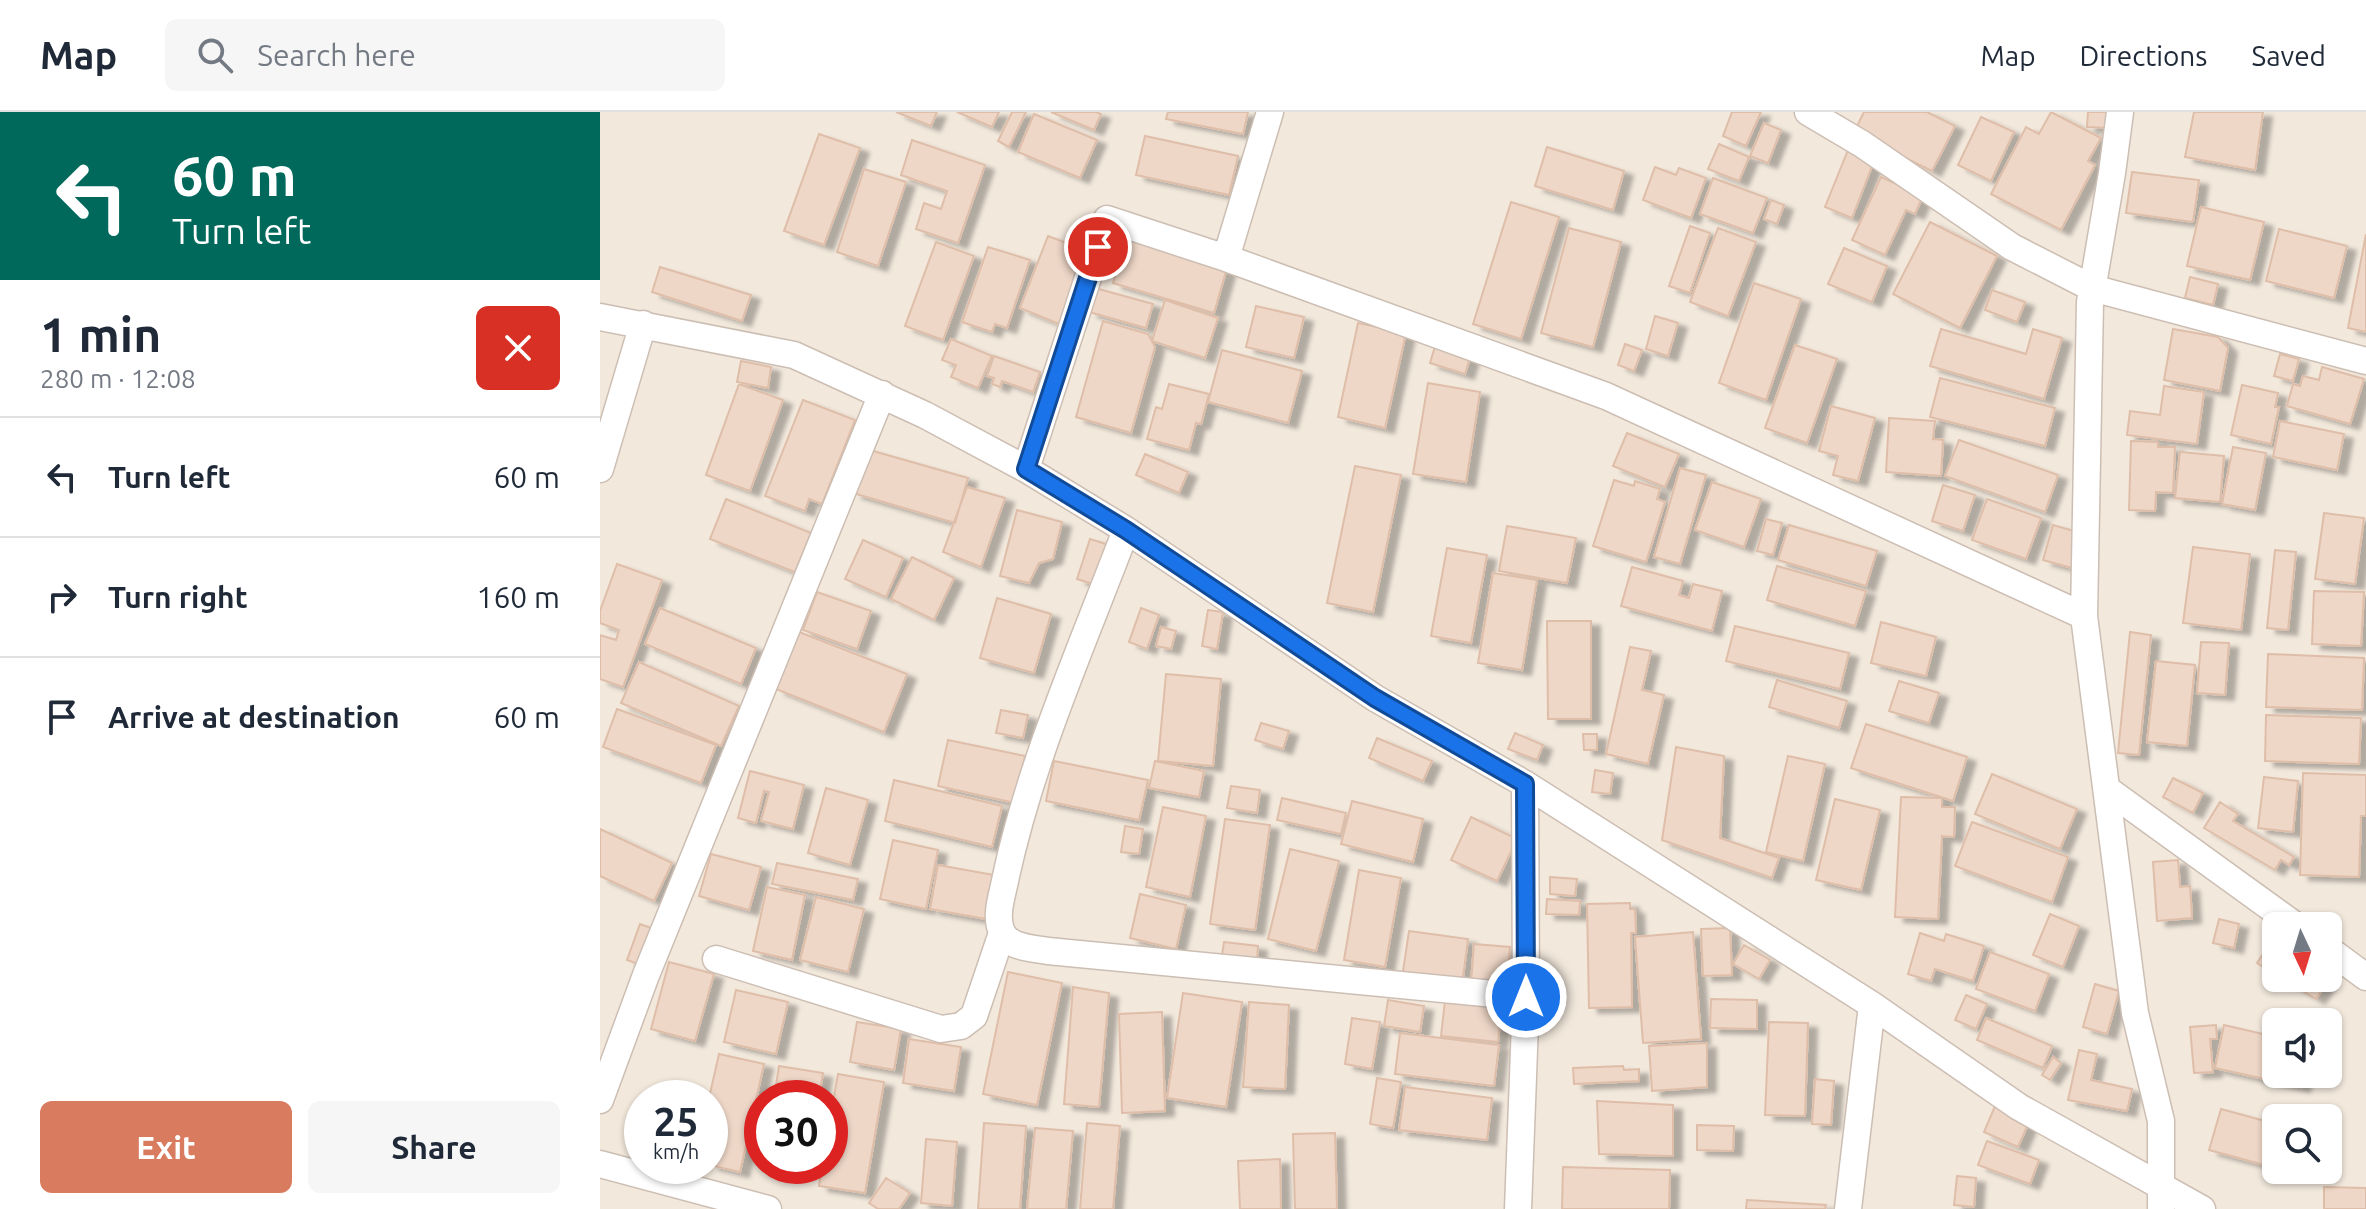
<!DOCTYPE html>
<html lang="en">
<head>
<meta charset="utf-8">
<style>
	body { margin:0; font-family:Ubuntu,sans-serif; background:#f6f6f7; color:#1f2937; height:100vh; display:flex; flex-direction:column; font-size:30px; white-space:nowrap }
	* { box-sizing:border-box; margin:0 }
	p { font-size:26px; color:#747a83 }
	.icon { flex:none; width:44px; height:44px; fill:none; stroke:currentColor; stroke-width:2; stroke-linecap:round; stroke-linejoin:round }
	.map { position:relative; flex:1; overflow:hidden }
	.panel { display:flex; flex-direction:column; background:#fff; width:600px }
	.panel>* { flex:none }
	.guide { background:#00695c; color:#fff; overflow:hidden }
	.needle { width:52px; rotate:176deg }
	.buttons { position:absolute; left:1662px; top:800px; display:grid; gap:16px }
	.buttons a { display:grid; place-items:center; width:80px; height:80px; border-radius:12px; background:#fff; box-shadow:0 2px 6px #0004; font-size:40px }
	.speed { position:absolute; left:24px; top:968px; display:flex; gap:16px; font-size:40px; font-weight:700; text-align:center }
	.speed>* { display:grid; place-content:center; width:104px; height:104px; border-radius:50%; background:#fff; box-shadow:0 2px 6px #0004; line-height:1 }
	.speed small { font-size:20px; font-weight:400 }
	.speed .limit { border:12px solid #d22; background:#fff; color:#111 }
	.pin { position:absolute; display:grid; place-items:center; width:68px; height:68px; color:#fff; margin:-34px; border:4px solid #fff; border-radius:50%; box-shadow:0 2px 8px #0007 }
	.me { position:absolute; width:88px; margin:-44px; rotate:0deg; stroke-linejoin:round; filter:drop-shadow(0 0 6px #0008) }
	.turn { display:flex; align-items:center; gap:28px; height:168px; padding:0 40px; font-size:36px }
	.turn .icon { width:104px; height:104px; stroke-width:2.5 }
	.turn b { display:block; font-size:56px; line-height:68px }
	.round { display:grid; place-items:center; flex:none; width:84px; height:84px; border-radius:12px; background:#f6f6f7 }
	.summary { display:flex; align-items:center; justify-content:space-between; height:136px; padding:0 40px }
	h1 { font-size:48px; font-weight:600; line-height:60px }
	.action { display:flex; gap:16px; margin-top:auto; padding:16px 40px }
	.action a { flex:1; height:92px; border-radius:12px; background:#d87b5f; color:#fff; font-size:32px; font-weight:600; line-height:92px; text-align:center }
	.action a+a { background:#f6f6f7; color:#1f2937 }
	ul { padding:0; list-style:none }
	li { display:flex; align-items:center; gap:24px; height:120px; padding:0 40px; border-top:2px solid #e0e1e3 }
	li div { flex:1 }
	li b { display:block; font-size:30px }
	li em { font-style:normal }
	header { display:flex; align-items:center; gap:48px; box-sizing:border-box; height:112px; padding:0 40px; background:#fff; border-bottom:2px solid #e0e1e3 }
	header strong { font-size:38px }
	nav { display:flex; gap:44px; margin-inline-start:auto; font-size:28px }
	.search { width:560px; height:72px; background:#f6f6f7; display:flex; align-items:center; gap:20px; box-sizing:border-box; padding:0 28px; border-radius:12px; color:#747a83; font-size:30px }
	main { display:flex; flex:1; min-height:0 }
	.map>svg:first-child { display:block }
	.residential { fill:#f2e8dc; fill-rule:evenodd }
	.building { fill:#eed7c7; stroke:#dfbea9; stroke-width:2; filter:url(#shadow) }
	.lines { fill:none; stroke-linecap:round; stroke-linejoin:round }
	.minor-casing { stroke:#cdbeb3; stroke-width:29 }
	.minor { stroke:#fff; stroke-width:26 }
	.route-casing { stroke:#114b97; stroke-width:20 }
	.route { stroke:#1a73e8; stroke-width:14 }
</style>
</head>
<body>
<header>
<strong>Map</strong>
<div class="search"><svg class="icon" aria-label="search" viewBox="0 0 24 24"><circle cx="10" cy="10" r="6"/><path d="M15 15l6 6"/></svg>Search here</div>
<nav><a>Map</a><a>Directions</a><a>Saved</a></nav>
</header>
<main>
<section class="panel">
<div class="guide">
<div class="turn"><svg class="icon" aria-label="left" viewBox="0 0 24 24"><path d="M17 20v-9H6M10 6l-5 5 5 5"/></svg><div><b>60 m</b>Turn left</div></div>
</div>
<div class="summary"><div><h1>1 min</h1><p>280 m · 12:08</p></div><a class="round" style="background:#d93025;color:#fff"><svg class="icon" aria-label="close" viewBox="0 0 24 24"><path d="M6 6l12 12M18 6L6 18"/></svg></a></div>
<ul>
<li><svg class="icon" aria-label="left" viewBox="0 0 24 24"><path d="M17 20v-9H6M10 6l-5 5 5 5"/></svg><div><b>Turn left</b></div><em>60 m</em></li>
<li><svg class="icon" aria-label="right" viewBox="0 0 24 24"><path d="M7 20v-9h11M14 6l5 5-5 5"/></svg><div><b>Turn right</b></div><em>160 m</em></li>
<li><svg class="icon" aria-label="arrive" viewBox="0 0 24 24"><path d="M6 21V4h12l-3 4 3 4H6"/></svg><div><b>Arrive at destination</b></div><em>60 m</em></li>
</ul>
<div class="action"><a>Exit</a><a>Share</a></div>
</section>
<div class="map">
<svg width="1766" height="1097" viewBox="0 0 1766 1097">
	<defs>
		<filter id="shadow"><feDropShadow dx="9" dy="5" stdDeviation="2" flood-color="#0004"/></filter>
	</defs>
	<rect width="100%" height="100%" fill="#fbf6ed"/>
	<path class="residential" d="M0 0H1766V1097H0ZM1676 814H1728V866H1676ZM1676 910H1728V962H1676ZM42 986H110V1054H42ZM162 986H230V1054H162ZM1676 1006H1728V1058H1676Z"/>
	<path class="building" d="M296 0H337L331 14Z
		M357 0H399L392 15Z
		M412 0H426L409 35 398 29Z
		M451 0H496L501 2 494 18Z
		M568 0H648L643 22 566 7Z
		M1132 0H1161L1146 34 1123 24Z
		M1264 0H1327L1355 14 1332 59 1277 32 1279 28 1256 16Z
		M1451 0 1501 26 1488 49 1495 53 1461 118 1391 82 1426 15 1439 22Z
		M1488 0H1510L1509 16 1487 15Z
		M1594 0H1663L1655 58 1585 45Z
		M434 2 497 28 480 66 418 40Z
		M1381 5 1414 20 1391 69 1358 53Z
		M1164 11 1181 18 1168 51 1150 44Z
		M219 22 260 36 224 133 184 119Z
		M545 24 638 44 629 83 536 63Z
		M312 28 385 53 358 131 316 117 324 91 341 97 347 79 301 63Z
		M1119 32 1149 45 1139 69 1108 57Z
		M947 35 1024 59 1013 98 935 74Z
		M1248 38 1274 49 1252 106 1225 95Z
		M1055 55 1076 63 1079 56 1106 66 1091 106 1043 88Z
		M264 57 306 70 278 154 237 140Z
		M1532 60 1599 68 1593 110 1526 101Z
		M1281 65 1323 84 1315 102 1306 98 1285 143 1252 128Z
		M1113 66 1167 86 1153 121 1100 102Z
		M1171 88 1184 93 1177 112 1164 107Z
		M911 90 959 105 921 227 873 212Z
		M1601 95 1664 110 1650 168 1587 154Z
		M1330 110 1397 144 1360 216 1293 182Z
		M1090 114 1110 121 1090 181 1069 174Z
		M969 116 1021 130 993 235 941 221Z
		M1118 116 1156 130 1128 204 1090 190Z
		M1679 117 1747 134 1734 186 1666 169Z
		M1766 122V220L1748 216Z
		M448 124 488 139 459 212 420 196Z
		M526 127 627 156 614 201 513 171Z
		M336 130 374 144 343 228 305 214Z
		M388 135 430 148 407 216 395 212 392 220 362 210Z
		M1244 136 1287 154 1272 190 1228 172Z
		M60 155 151 183 142 209 52 180Z
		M1590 165 1618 172 1613 193 1585 186Z
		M1154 171 1201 187 1166 288 1119 271Z
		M495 176 553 192 546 216 489 200Z
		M1392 178 1425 190 1417 210 1385 198Z
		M565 188 618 206 605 246 552 229Z
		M656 194 704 205 694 246 646 235Z
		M1055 204 1078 211 1068 244 1046 237Z
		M503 209 548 222 555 235 531 321 476 305Z
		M758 211 806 221 785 316 738 305Z
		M1341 217 1426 242 1433 217 1462 226 1444 287 1330 254Z
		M1573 217 1618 225 1628 236 1620 279 1564 268Z
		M351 227 392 244 378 276 351 265 356 253 342 248Z
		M836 231 871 243 865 262 830 251Z
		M1025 232 1042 238 1034 259 1018 253Z
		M1195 233 1237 247 1207 331 1165 316Z
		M622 238 702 259 688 311 608 290Z
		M1680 242 1699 247 1693 269 1674 264Z
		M394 244 440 260 433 280 402 269 400 275 392 272 394 266 387 264Z
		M141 249 171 255 168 276 137 270Z
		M1722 255 1764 267 1750 312 1687 294 1693 272 1700 274 1703 264 1719 268Z
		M1340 266 1455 296 1445 334 1330 305Z
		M828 271 880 280 866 370 813 362Z
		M139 272 183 288 150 379 106 363Z
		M569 272 609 282 601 312 596 311 589 338 547 327 556 295 562 297Z
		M1642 273 1678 281 1675 295H1679L1671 332 1631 323Z
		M1564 274 1604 280 1597 332 1527 323 1530 299 1560 303Z
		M203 288 255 308 222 392 209 387 205 399 165 384Z
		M1231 294 1275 306 1258 369 1233 363 1238 344 1219 339Z
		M1289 306 1335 309 1333 327 1343 328 1341 364 1286 360Z
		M1680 309 1744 322 1737 358 1673 345Z
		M1027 321 1079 342 1065 375 1013 354Z
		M1359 328 1458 363 1445 400 1345 364Z
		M1531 329 1558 330V335H1575L1573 381 1556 380 1555 399 1529 398Z
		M1633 335 1666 341 1655 398 1622 392Z
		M266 337 368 366 355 411 253 381Z
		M1580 340 1624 344 1620 390 1575 386Z
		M545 342 588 360 579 381 536 363Z
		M755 354 801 363 773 500 727 491Z
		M1080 356 1106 363 1080 452 1054 445Z
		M1014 368 1034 374 1035 369 1060 377 1057 387 1065 390 1046 450 993 434Z
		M1112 370 1161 387 1144 435 1095 418Z
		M1343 373 1375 383 1363 419 1332 409Z
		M367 375 405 386 381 455 343 440Z
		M126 387 211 421 195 460 110 427Z
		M1387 387 1441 406 1426 447 1372 428Z
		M417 398 462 410 453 447 439 451 429 471 400 464Z
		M1724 401 1764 406 1755 472 1715 467Z
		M1166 407 1182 411 1173 443 1157 439Z
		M1189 413 1277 439 1266 474 1178 448Z
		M1453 413 1481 421 1472 456 1443 448Z
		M907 414 976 426 967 471 899 459Z
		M490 427 509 433 496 473 477 467Z
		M263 428 303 446 286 485 245 467Z
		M1593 435 1650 442 1641 518 1583 511Z
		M847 436 887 443 871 531 831 524Z
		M1675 438 1696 440 1688 518 1667 516Z
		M312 445 354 466 334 508 291 487Z
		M17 452 62 468 23 575 0 567V523L16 528 19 518 0 511V499Z
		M1177 454 1266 479 1255 514 1167 488Z
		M1032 455 1083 469 1079 483 1089 486 1093 472 1122 479 1112 519 1021 494Z
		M893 461 937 468 922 558 878 551Z
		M1714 479 1764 480 1761 534 1712 532Z
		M217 480 271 499 257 537 203 518Z
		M397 486 451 502 434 561 380 546Z
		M60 496 156 536 141 572 45 532Z
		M541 496 559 503 547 537 529 530Z
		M608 498 623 500 617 537 602 534Z
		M947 509H991V607H948Z
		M1281 510 1336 525 1326 564 1271 551Z
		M1135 514 1249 541 1240 577 1126 549Z
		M561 515 576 519 571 537 556 534Z
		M199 520 307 562 284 620 176 577Z
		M1530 520 1551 523 1539 643 1518 641Z
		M1601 530 1629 531 1625 583 1597 581Z
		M1030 535 1051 539 1042 578 1064 583 1048 652 1006 642Z
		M1668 542 1764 546 1762 598 1666 595Z
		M1556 549 1595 553 1587 634 1547 630Z
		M39 550 139 594 121 634 21 591Z
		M566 562 621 567 613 654 558 649Z
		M1177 568 1247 589 1239 616 1169 595Z
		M1299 569 1339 581 1329 611 1289 599Z
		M17 597 116 633 101 671 3 635Z
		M401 598 428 603 423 626 396 621Z
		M1666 603 1761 606 1759 652 1665 649Z
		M661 611 689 619 683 637 655 628Z
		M1266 612 1367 645 1353 689 1251 656Z
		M915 621 943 633 937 648 908 637Z
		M983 622H997V638H984Z
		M777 626 832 649 823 669 769 646Z
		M348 628 425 644 415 691 338 674Z
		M1076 635 1124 644 1120 726 1179 746 1172 766 1062 728Z
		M1188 644 1225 652 1203 749 1166 740Z
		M454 649 548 668 539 708 446 689Z
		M555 649 604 659 599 685 549 676Z
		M995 658 1013 661 1010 682 992 680Z
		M150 659 204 673 193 717 161 709 169 680 164 679 156 711 138 706Z
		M1703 661 1766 663V704H1761L1759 765 1700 763Z
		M1392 662 1477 697 1460 737 1375 702Z
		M1664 665 1698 669 1693 720 1658 716Z
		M1573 666 1603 681 1593 701 1563 685Z
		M294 668 402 694 392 735 285 709Z
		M631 674 660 678 657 701 627 696Z
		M226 676 268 688 250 753 208 741Z
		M1301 685 1342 686V695H1355L1354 725 1342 724 1338 807 1295 805Z
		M682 686 746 701 741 722 677 708Z
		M1235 687 1280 698 1261 778 1216 768Z
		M752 689 823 707 813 750 741 732Z
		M1620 690 1638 702 1633 709 1694 745 1689 753 1681 748 1675 758 1604 716Z
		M563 695 606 704 590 785 546 775Z
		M871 705 917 727 897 769 851 748Z
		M625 707 670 713 655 818 610 812Z
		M1372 710 1468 745 1452 790 1355 754Z
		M525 714 543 717 539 742 521 740Z
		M0 717 72 751 54 789 0 764Z
		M293 728 338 738 326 797 280 787Z
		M690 737 739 749 716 839 668 827Z
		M111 742 161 755 149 798 99 784Z
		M1578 748 1580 775 1590 774 1592 806 1557 809 1553 750Z
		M177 751 258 767 253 788 172 772Z
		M338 753 394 763 386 807 330 797Z
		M759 758 801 766 785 855 744 848Z
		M950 765 977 767 975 784 950 782Z
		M167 775 205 783 192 848 153 839Z
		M540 782 586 793 576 837 530 826Z
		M216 785 264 797 248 860 200 848Z
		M947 787 980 789 979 803 946 802Z
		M1030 791V797H1035L1036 821H1031L1032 895 989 896 987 792Z
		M1450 802 1479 814 1463 855 1433 843Z
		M1619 807 1639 812 1634 836 1613 831Z
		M40 812 57 818 43 854 27 848Z
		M1130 816 1132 863 1103 864 1101 817Z
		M809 819 868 827 862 873 802 866Z
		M1093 820 1101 927 1043 931 1035 825Z
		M1320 821 1344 829 1346 822 1384 834 1373 869 1335 857 1331 869 1308 862Z
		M624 830 658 834 657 847 622 843Z
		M874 832 910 835 907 874 871 871Z
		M1144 833 1170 848 1159 867 1133 852Z
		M1669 833 1676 837V863L1657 851Z
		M1390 840 1449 862 1435 899 1376 877Z
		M69 850 114 862 95 929 51 917Z
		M408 860 462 871 437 993 383 982Z
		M1681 866H1724L1728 869 1716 887Z
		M1495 872 1519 879 1507 922 1483 915Z
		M473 875 509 881 499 995 464 992Z
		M136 878 188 890 176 942 124 930Z
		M583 881 642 890 626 995 567 986Z
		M1366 883 1387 892 1376 917 1355 908Z
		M1111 887 1157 888V917L1110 916Z
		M788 888 824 894 820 920 784 914Z
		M845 889 902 895 898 930 841 924Z
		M649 890 689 893 685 977 643 975Z
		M562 900 565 999 522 1001 519 902Z
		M752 906 780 910 772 957 745 952Z
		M1386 906 1452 934 1443 956 1377 928Z
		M257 910 301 917 294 958 250 950Z
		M1169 910 1208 911 1205 1004 1165 1003Z
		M1616 913 1617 927H1610L1613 960 1594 961 1590 915Z
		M1624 913 1676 925V962H1704L1701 975 1615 956Z
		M800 921 899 933 894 974 795 962Z
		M309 927 361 935 354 979 303 971Z
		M1107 931V975L1052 979 1049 934Z
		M1479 938 1497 942 1491 968 1532 977 1527 999 1468 988Z
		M119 942 164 952 140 1060 110 1053 109 986Z
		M1453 945 1461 951 1450 968 1442 963Z
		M179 954 223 961 219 986H174Z
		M1023 954 1024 958 1039 957V969L974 972 973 956Z
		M238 962 284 970 265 1081 219 1074 222 1054H230V1007Z
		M777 966 801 970 793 1016 770 1012Z
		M1215 967 1234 969 1231 1013 1212 1012Z
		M805 975 892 986 887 1028 799 1018Z
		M997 989 1073 993V1044L999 1042Z
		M1395 994 1429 1010 1418 1035 1384 1020Z
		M1621 997 1676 1012V1042L1672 1055 1609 1038Z
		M384 1011 426 1014 420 1097H378Z
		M487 1011 520 1014 513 1097H480Z
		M1097 1013 1134 1014 1133 1039 1097 1038Z
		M435 1016 473 1019 466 1097H427Z
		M735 1021 737 1097H695L693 1022Z
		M326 1027 357 1030 352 1094 321 1091Z
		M1387 1029 1439 1048 1430 1072 1378 1053Z
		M680 1047 681 1097H640L638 1049Z
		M963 1055 1070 1058 1069 1097H962Z
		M1357 1064 1376 1066 1374 1095 1354 1093Z
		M286 1066 310 1081 299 1097H278L269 1091Z
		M1724 1075 1766 1076V1097H1724Z
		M1147 1088 1226 1093 1225 1097H1146Z"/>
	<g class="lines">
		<defs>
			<path id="minor" d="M1208 0 1262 32 1412 135 1492 176 1766 249
				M1520 0 1512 61 1490 190 1484 504 1535 901 1561 1009V1097
				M626 146 670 0
				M0 205 194 243 325 303 426 357 526 418 775 586 925 672 1272 893 1419 995 1602 1097
				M0 357 43 212
				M426 357 507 107 626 146 1006 284 1484 504
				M526 418C483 532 432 645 406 764 403 781 395 801 401 818 407 836 432 836 448 839L926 885
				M1508 678 1696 814
				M1728 837 1766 865
				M116 847 341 917 361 914 374 904 402 821
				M0 988 46 863 282 282
				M0 1052 168 1097
				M918 1097 926 885 925 672
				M1248 1097 1272 893"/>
		</defs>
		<use href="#minor" class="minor-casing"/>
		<use href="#minor" class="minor"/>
	</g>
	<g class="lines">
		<defs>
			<path id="route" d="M498 135 426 357 526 418 775 586 925 672 926 885"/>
		</defs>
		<use href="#route" class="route-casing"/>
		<use href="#route" class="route"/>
	</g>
</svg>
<div class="buttons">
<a><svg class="needle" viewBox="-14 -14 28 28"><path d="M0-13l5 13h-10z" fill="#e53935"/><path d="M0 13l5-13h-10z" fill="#747a83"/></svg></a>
<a><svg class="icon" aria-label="sound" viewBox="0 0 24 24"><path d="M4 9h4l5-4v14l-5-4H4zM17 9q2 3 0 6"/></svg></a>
<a><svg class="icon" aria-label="search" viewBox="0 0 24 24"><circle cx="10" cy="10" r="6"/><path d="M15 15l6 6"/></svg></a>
</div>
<div class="speed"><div>25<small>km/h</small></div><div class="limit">30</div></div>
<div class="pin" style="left:498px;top:135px;background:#d93025"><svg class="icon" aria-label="arrive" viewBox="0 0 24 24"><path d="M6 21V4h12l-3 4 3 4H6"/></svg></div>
<svg class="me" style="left:926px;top:885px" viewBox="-20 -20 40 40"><circle r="17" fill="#1a73e8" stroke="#fff" stroke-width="3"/><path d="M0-11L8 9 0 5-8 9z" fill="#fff"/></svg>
</div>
</main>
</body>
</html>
